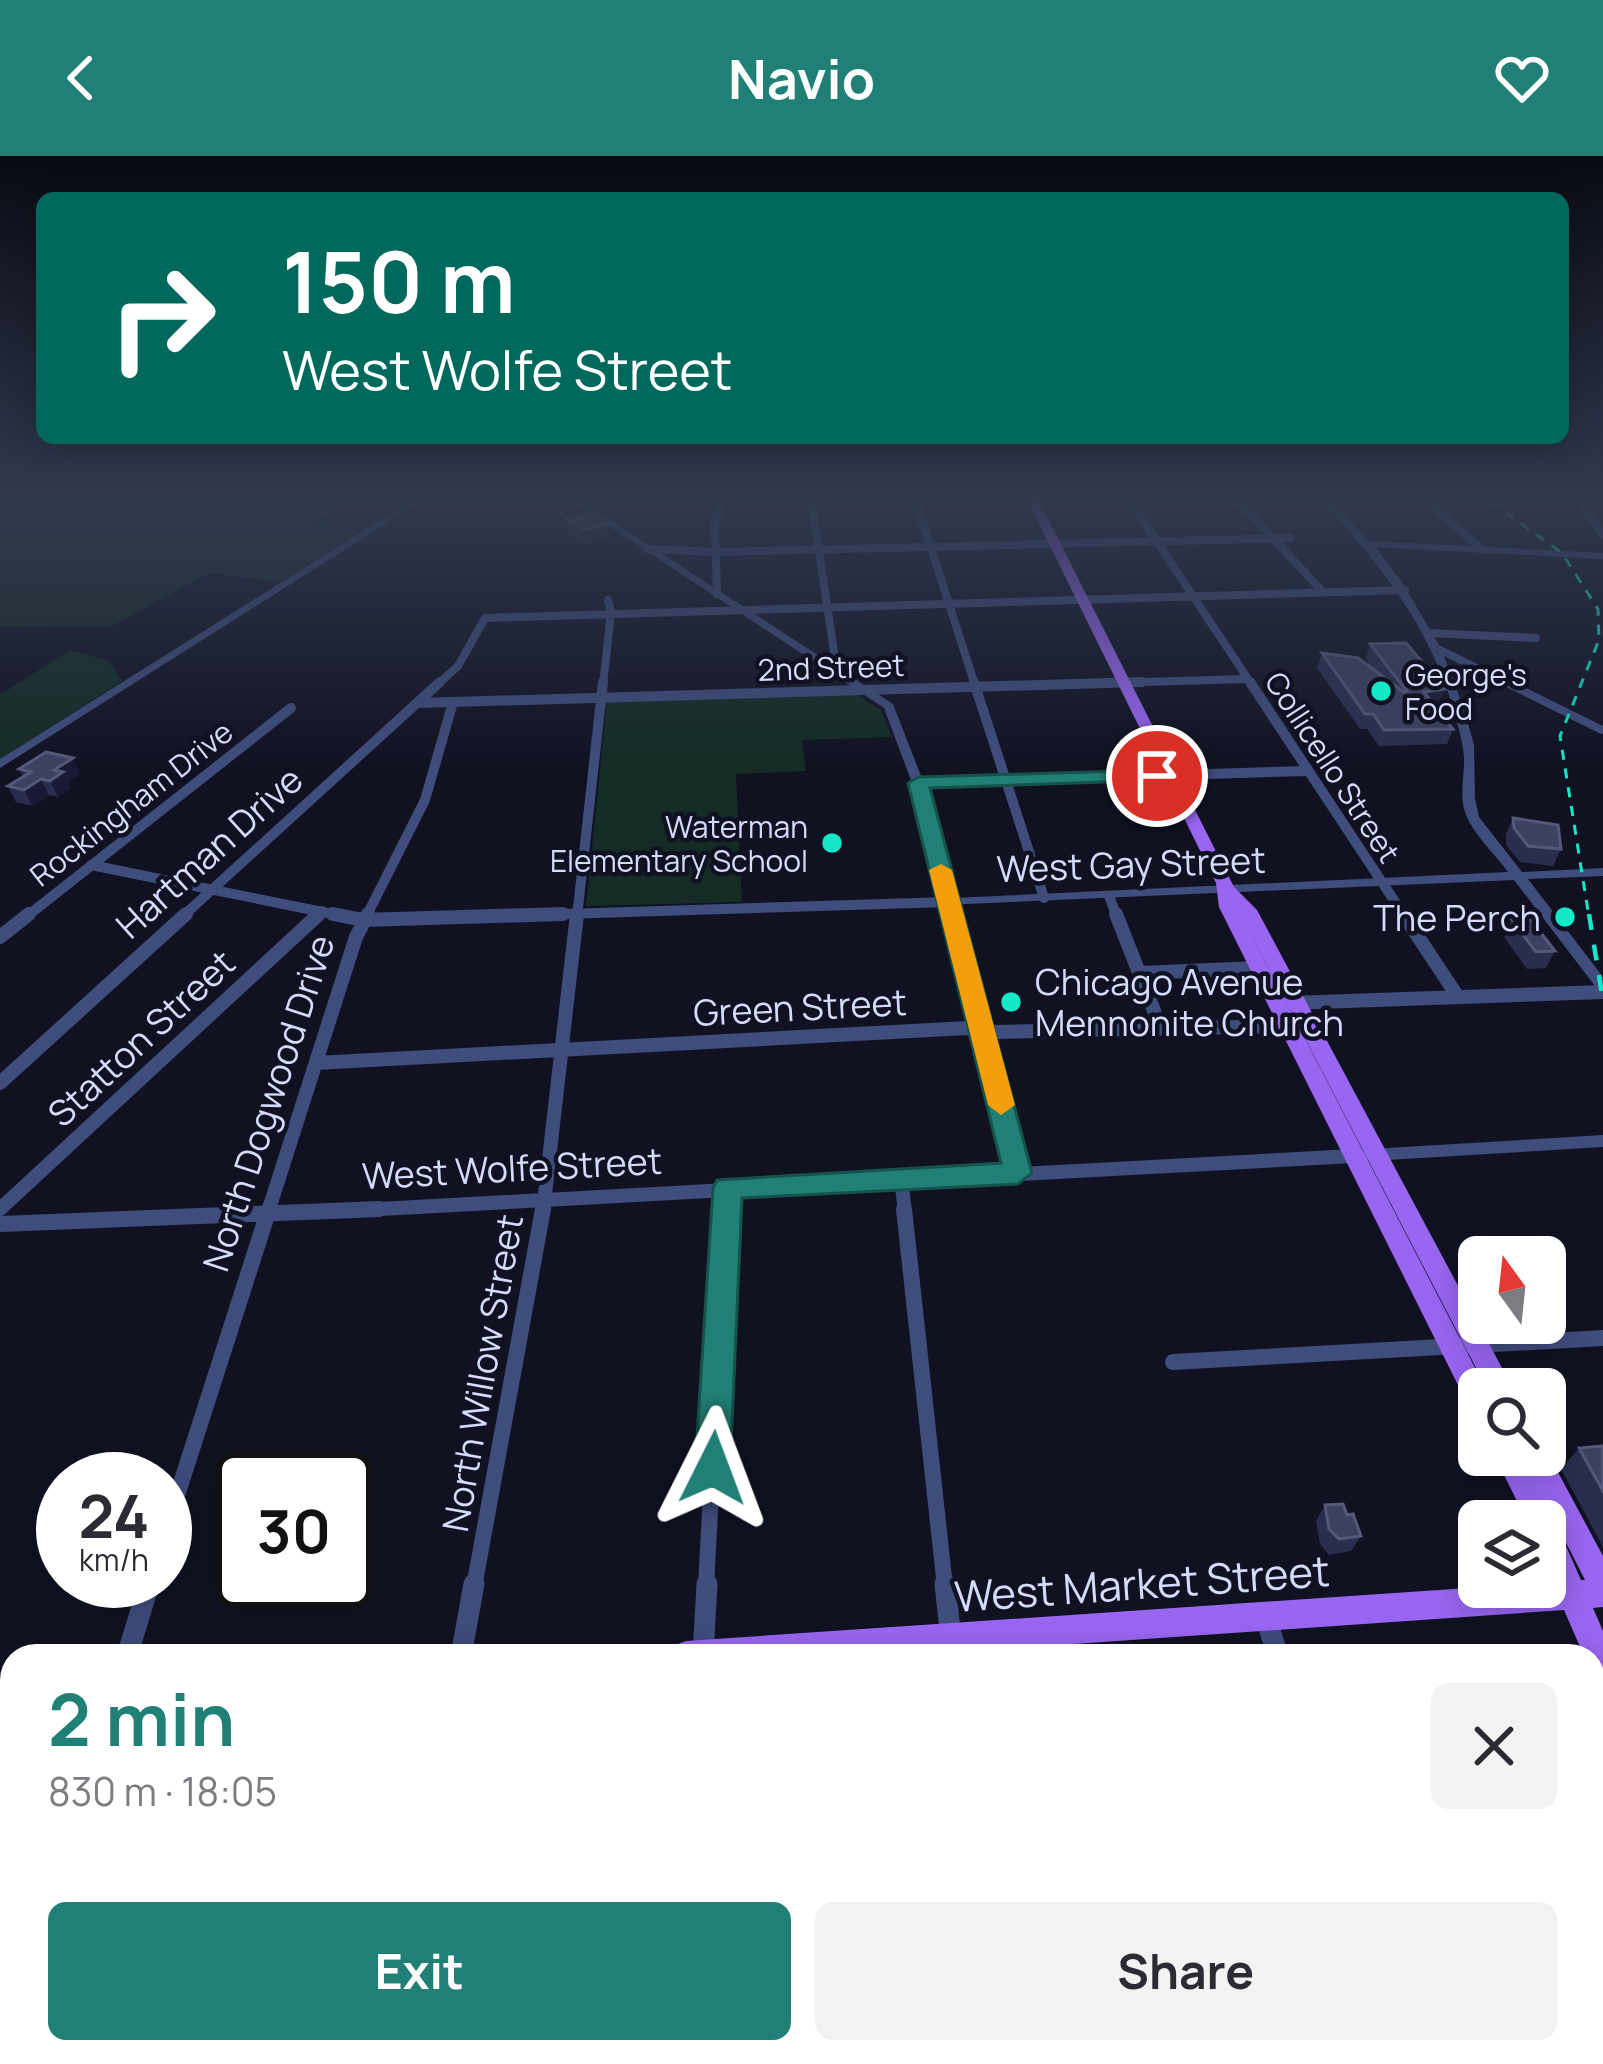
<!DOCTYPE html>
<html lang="en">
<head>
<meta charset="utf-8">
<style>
	body { margin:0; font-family:Manrope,sans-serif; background:#f2f2f3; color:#2b2b33; height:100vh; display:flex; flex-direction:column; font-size:45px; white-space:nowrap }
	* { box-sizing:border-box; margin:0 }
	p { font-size:39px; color:#7c7c81 }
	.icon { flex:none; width:66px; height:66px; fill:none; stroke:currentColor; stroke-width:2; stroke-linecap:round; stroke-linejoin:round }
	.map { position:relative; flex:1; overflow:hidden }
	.details { position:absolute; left:0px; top:1488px; width:1605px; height:420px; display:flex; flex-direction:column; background:#fff; border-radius:36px 36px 0 0; box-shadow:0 6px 30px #0003 }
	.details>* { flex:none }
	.guide { position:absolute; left:36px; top:36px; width:1533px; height:252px; border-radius:18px; box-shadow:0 6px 30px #0003; background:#00695c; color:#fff; overflow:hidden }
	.needle { width:78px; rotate:345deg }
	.fabs { position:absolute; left:1458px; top:1080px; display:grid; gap:24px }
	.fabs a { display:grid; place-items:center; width:108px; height:108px; border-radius:18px; background:#fff; box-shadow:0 6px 30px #0003; font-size:60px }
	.speed { position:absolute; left:36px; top:1296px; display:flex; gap:24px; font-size:60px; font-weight:700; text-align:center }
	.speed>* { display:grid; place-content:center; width:156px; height:156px; border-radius:50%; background:#fff; box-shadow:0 6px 30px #0003; line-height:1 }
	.speed small { font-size:30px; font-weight:400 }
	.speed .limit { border:6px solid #111; border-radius:18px; background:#fff; color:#111 }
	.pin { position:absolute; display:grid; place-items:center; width:102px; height:102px; color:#fff; margin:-51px; border:6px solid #fff; border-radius:50%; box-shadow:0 3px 12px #0007 }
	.me { position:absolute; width:132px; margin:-66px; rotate:3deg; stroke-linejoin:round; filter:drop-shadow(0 0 9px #0008) }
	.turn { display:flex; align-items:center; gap:42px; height:252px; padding:0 48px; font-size:54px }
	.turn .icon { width:156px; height:156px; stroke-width:2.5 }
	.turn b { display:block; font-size:84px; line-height:102px }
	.round { display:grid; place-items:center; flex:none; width:126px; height:126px; border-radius:18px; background:#f2f2f3 }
	.overview { display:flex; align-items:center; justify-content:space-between; height:204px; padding:0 48px }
	h1 { font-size:72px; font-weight:700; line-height:90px; color:#218075 }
	.cta { display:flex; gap:24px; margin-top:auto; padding:24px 48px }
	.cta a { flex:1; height:138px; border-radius:18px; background:#218075; color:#fff; font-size:48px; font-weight:700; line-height:138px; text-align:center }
	.cta a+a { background:#f2f2f3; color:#2b2b33 }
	header { display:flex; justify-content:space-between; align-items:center; height:156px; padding:0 48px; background:#218075; color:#fff; font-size:54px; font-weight:700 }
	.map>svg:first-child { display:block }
	.green { fill:#142c25 }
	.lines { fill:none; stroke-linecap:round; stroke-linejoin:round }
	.minor-far4 { stroke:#3f4d7d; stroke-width:8 }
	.minor-far3 { stroke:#3f4d7d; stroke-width:10 }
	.minor-far2 { stroke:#3f4d7d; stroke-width:14 }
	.minor-far1 { stroke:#3f4d7d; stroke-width:16 }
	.minor { stroke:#3f4d7d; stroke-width:21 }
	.tertiary { fill:#3f4d7d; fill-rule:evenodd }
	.primary { fill:#9966f2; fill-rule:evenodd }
	.rail-far1 { stroke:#14e8c6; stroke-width:3; stroke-dasharray:10 9; stroke-linecap:butt }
	.rail { stroke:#14e8c6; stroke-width:4.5; stroke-dasharray:16 15; stroke-linecap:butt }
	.wall { fill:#2b2d4f }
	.shaded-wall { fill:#181a35 }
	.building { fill:#3d4061; stroke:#55587a; stroke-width:3 }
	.route { fill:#218075; stroke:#15534c; stroke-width:3 }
	.slow { fill:#f59e0b }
	.poi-dot { fill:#14e8c6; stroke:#101222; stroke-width:4.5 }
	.labels { text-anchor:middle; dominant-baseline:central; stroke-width:9; stroke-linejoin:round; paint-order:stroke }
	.far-street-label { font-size:30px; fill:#d5dbfb; stroke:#101222 }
	.far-poi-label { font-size:30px; fill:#d5dbfb; stroke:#101222; text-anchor:start }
	.street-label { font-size:36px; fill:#d5dbfb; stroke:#101222 }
	.poi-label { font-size:36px; fill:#d5dbfb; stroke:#101222; text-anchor:end }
	.near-street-label { font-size:42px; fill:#d5dbfb; stroke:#101222 }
</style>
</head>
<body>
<header><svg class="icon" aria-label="back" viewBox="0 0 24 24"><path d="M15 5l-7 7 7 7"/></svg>Navio<svg class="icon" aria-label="heart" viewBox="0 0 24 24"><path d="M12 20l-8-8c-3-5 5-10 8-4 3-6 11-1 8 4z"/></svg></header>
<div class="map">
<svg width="1603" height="1908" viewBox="0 0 1603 1908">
	<rect width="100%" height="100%" fill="#101222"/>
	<path class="green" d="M0 345 346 349 313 366 359 376 281 426 209 417 112 470 0 471Z
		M70 494 109 505 122 525 0 603V539Z
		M856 538 881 554 892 581 802 584 806 615 736 618 742 746 586 750 607 545Z"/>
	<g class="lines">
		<path class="minor-far4" d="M816 345 813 355 837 516
			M916 345 975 529
			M1130 345 1252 529
			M1225 345 1243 350 1323 436
			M1426 345 1483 394
			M1579 345 1603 379
			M648 393 716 396 1290 382
			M717 438 715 366 723 345
			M1429 477 1536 482
			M437 529 458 510 485 462 1405 434
			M603 529 611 456 608 444
			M1039 529 1246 523"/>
		<path class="minor-far3" d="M974 526 1044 742
			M1250 526 1405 761
			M418 547 1142 526
			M918 627 1306 615
			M91 709 347 761
			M1109 740 1117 761
			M26 761 291 552
			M182 761 440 526
			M316 761 322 755
			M366 761 425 644 453 546
			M466 761 948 746 952 761
			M577 761 603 526"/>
		<path class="minor-far2" d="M333 758 363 764 563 758
			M951 758 1018 1017
			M1116 758 1160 870
			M1403 758 1458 841
			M0 781 29 758
			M1140 817 1257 812
			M1290 847 1603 836
			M316 907 968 872 996 876 1287 870
			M0 927 186 758
			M901 1022 905 1056
			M0 1053 319 758
			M268 1056 356 781 368 758
			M324 1056 1353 1000
			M543 1056 577 758
			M726 1056 727 1032"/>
		<path class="minor-far1" d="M904 1053 945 1431
			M0 1068 379 1053
			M1173 1206 1603 1182
			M165 1377 269 1053
			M148 1431 150 1425
			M474 1431 543 1053
			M706 1431 726 1053"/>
		<path class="minor" d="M945 1428 951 1483
			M1266 1462 1278 1500
			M703 1499 707 1428
			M127 1500 149 1428
			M461 1500 474 1428
			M0 1840 12 1817
			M1593 1852H1603
			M1391 1896 1394 1908
			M803 1908 953 1896"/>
		<path class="tertiary" d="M411 345H422L0 612V603Z
			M571 345H581L893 548 930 643 954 742 1508 716C1495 698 1472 677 1465 656 1459 638 1465 619 1464 601 1463 586 1458 570 1454 555 1429 469 1381 410 1322 345H1331L1369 385 1603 397V403L1375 391 1402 426 1439 489 1603 570V578L1599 577 1444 500 1464 553 1474 589 1475 643 1479 661 1522 716 1603 712V720L1528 723 1603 821V836L1598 834 1514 724 943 749 918 643 884 552Z
			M1603 979V991L1370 1005 1364 1003 1361 999 1364 995 1370 993Z
			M314 1896H342L337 1908H309Z"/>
		<path class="primary" d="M1028 345H1039L1234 731 1257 754 1509 1225 1513 1233H1487L1239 755 1486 1233H1479V1256L1470 1253 1219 751 1216 727Z
			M1545 1292 1603 1400V1451L1593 1452 1603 1475V1525L1593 1521V1500H1584L1564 1454 901 1500H671L675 1489 686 1485 1483 1431H1545V1427L1553 1426 1545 1407V1365H1527L1494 1299H1521L1533 1322 1522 1299H1545ZM1555 1365 1585 1424H1581Z
			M0 1524H12V1554H0Z"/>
		<path class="rail-far1" d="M1490 345 1562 397 1598 453 1599 484 1560 580 1589 761"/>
		<path class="rail" d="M1589 758 1603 845"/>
	</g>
	<path class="wall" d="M567 363 606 369 607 382 584 388 568 377Z
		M1370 488 1439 549H1435L1453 573 1447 588 1379 590 1367 573H1360L1317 512 1322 497 1374 514 1366 503Z
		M19 613 80 618 68 626 71 632 58 641 49 639 32 650 16 646 8 630 23 621Z
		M1513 662 1561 693 1553 710 1520 706 1506 689V678Z
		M1512 764 1555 795 1546 812 1527 813 1504 781Z
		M1603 1290V1391L1561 1313 1579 1292Z
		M1325 1349 1347 1359 1361 1380 1351 1395 1329 1399 1320 1388 1316 1365Z"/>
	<path class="shaded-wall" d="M606 369 607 382 584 388 582 374Z
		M1445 533 1439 549 1418 552 1424 536Z
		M73 602 80 618 68 626 71 632 58 641 50 625 54 614Z
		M41 623 49 639 32 650 24 634Z
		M12 1625V1686L1 1710 0 1649Z"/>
	<path class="building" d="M590 358 606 369 582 374 567 363Z
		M1406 487 1445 533 1424 536 1453 573 1384 574 1373 558H1365L1322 497 1358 502 1412 542 1370 488Z
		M46 596 73 602 54 614 63 616 50 625 41 623 24 634 8 630 31 616 19 613Z
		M1513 662 1558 669 1561 693 1528 690 1514 672Z
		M1512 764H1531L1555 795 1536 796Z
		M1603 1290V1335L1579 1292Z
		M1343 1348 1347 1359 1353 1358 1361 1380 1339 1383 1329 1373 1325 1349Z
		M1 1603 12 1605 9 1611 12 1612V1625L0 1649Z"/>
	<linearGradient id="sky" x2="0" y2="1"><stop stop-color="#090a13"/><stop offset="0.56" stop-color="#31394f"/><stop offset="1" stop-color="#31394f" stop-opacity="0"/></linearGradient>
	<rect width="1603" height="612" fill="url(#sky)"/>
	<path class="route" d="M1157 614 1167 620 1164 624 930 632 1032 1017 1018 1028 742 1042 730 1312 725 1323 713 1328 700 1323 695 1312 713 1032 717 1024 1001 1007 908 627 919 621Z"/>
	<path class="slow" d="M941 708 952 714 1015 949 1001 959 988 949 929 714Z"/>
	<g class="poi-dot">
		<circle cx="1381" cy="535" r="12"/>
		<circle cx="832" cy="687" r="12"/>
		<circle cx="1565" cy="761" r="12"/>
		<circle cx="1011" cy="846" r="12"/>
	</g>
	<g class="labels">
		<g class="far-street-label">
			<text transform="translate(831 511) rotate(-2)">2nd Street</text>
			<text transform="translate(1333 611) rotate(57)">Collicello Street</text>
			<text transform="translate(131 647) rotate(-38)">Rockingham Drive</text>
		</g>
		<g class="far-poi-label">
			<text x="1405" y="518">George's<tspan x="1405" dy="34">Food</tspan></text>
			<text x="808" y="670" text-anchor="end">Waterman<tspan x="808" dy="34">Elementary School</tspan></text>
		</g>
		<g class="street-label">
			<text transform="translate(209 696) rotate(-42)">Hartman Drive</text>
			<text transform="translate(1131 708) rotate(-2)">West Gay Street</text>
			<text transform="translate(800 851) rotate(-3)">Green Street</text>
			<text transform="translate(141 882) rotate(-43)">Statton Street</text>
			<text transform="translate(268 947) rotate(-72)">North Dogwood Drive</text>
			<text transform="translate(512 1012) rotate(-3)">West Wolfe Street</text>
			<text transform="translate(482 1217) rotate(-80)">North Willow Street</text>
		</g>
		<g class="poi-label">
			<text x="1541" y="761">The Perch</text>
			<text x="1035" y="825" text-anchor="start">Chicago Avenue<tspan x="1035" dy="41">Mennonite Church</tspan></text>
		</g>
		<g class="near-street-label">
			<text transform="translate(1142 1427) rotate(-4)">West Market Street</text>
		</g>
	</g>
</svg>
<div class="fabs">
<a><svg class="needle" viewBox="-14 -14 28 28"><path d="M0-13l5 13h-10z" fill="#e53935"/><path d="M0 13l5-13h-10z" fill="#7c7c81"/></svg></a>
<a><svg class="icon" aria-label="search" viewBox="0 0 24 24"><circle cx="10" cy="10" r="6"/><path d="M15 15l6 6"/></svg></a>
<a><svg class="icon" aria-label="layers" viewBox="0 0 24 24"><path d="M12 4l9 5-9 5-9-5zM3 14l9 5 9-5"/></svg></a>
</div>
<div class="speed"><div>24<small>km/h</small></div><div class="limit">30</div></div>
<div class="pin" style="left:1157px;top:620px;background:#d93025"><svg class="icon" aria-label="arrive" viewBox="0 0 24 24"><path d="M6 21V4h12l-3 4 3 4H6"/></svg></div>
<svg class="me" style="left:713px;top:1312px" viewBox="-20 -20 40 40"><path d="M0-17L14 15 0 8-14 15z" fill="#218075" stroke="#fff" stroke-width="4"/></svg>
<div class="guide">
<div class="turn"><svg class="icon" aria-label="right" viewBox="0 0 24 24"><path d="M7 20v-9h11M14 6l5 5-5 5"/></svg><div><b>150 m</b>West Wolfe Street</div></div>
</div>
<section class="details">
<div class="overview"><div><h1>2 min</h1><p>830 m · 18:05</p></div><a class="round"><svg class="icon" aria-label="close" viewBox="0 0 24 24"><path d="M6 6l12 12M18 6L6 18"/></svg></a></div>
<div class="cta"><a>Exit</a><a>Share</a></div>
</section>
</div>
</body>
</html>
